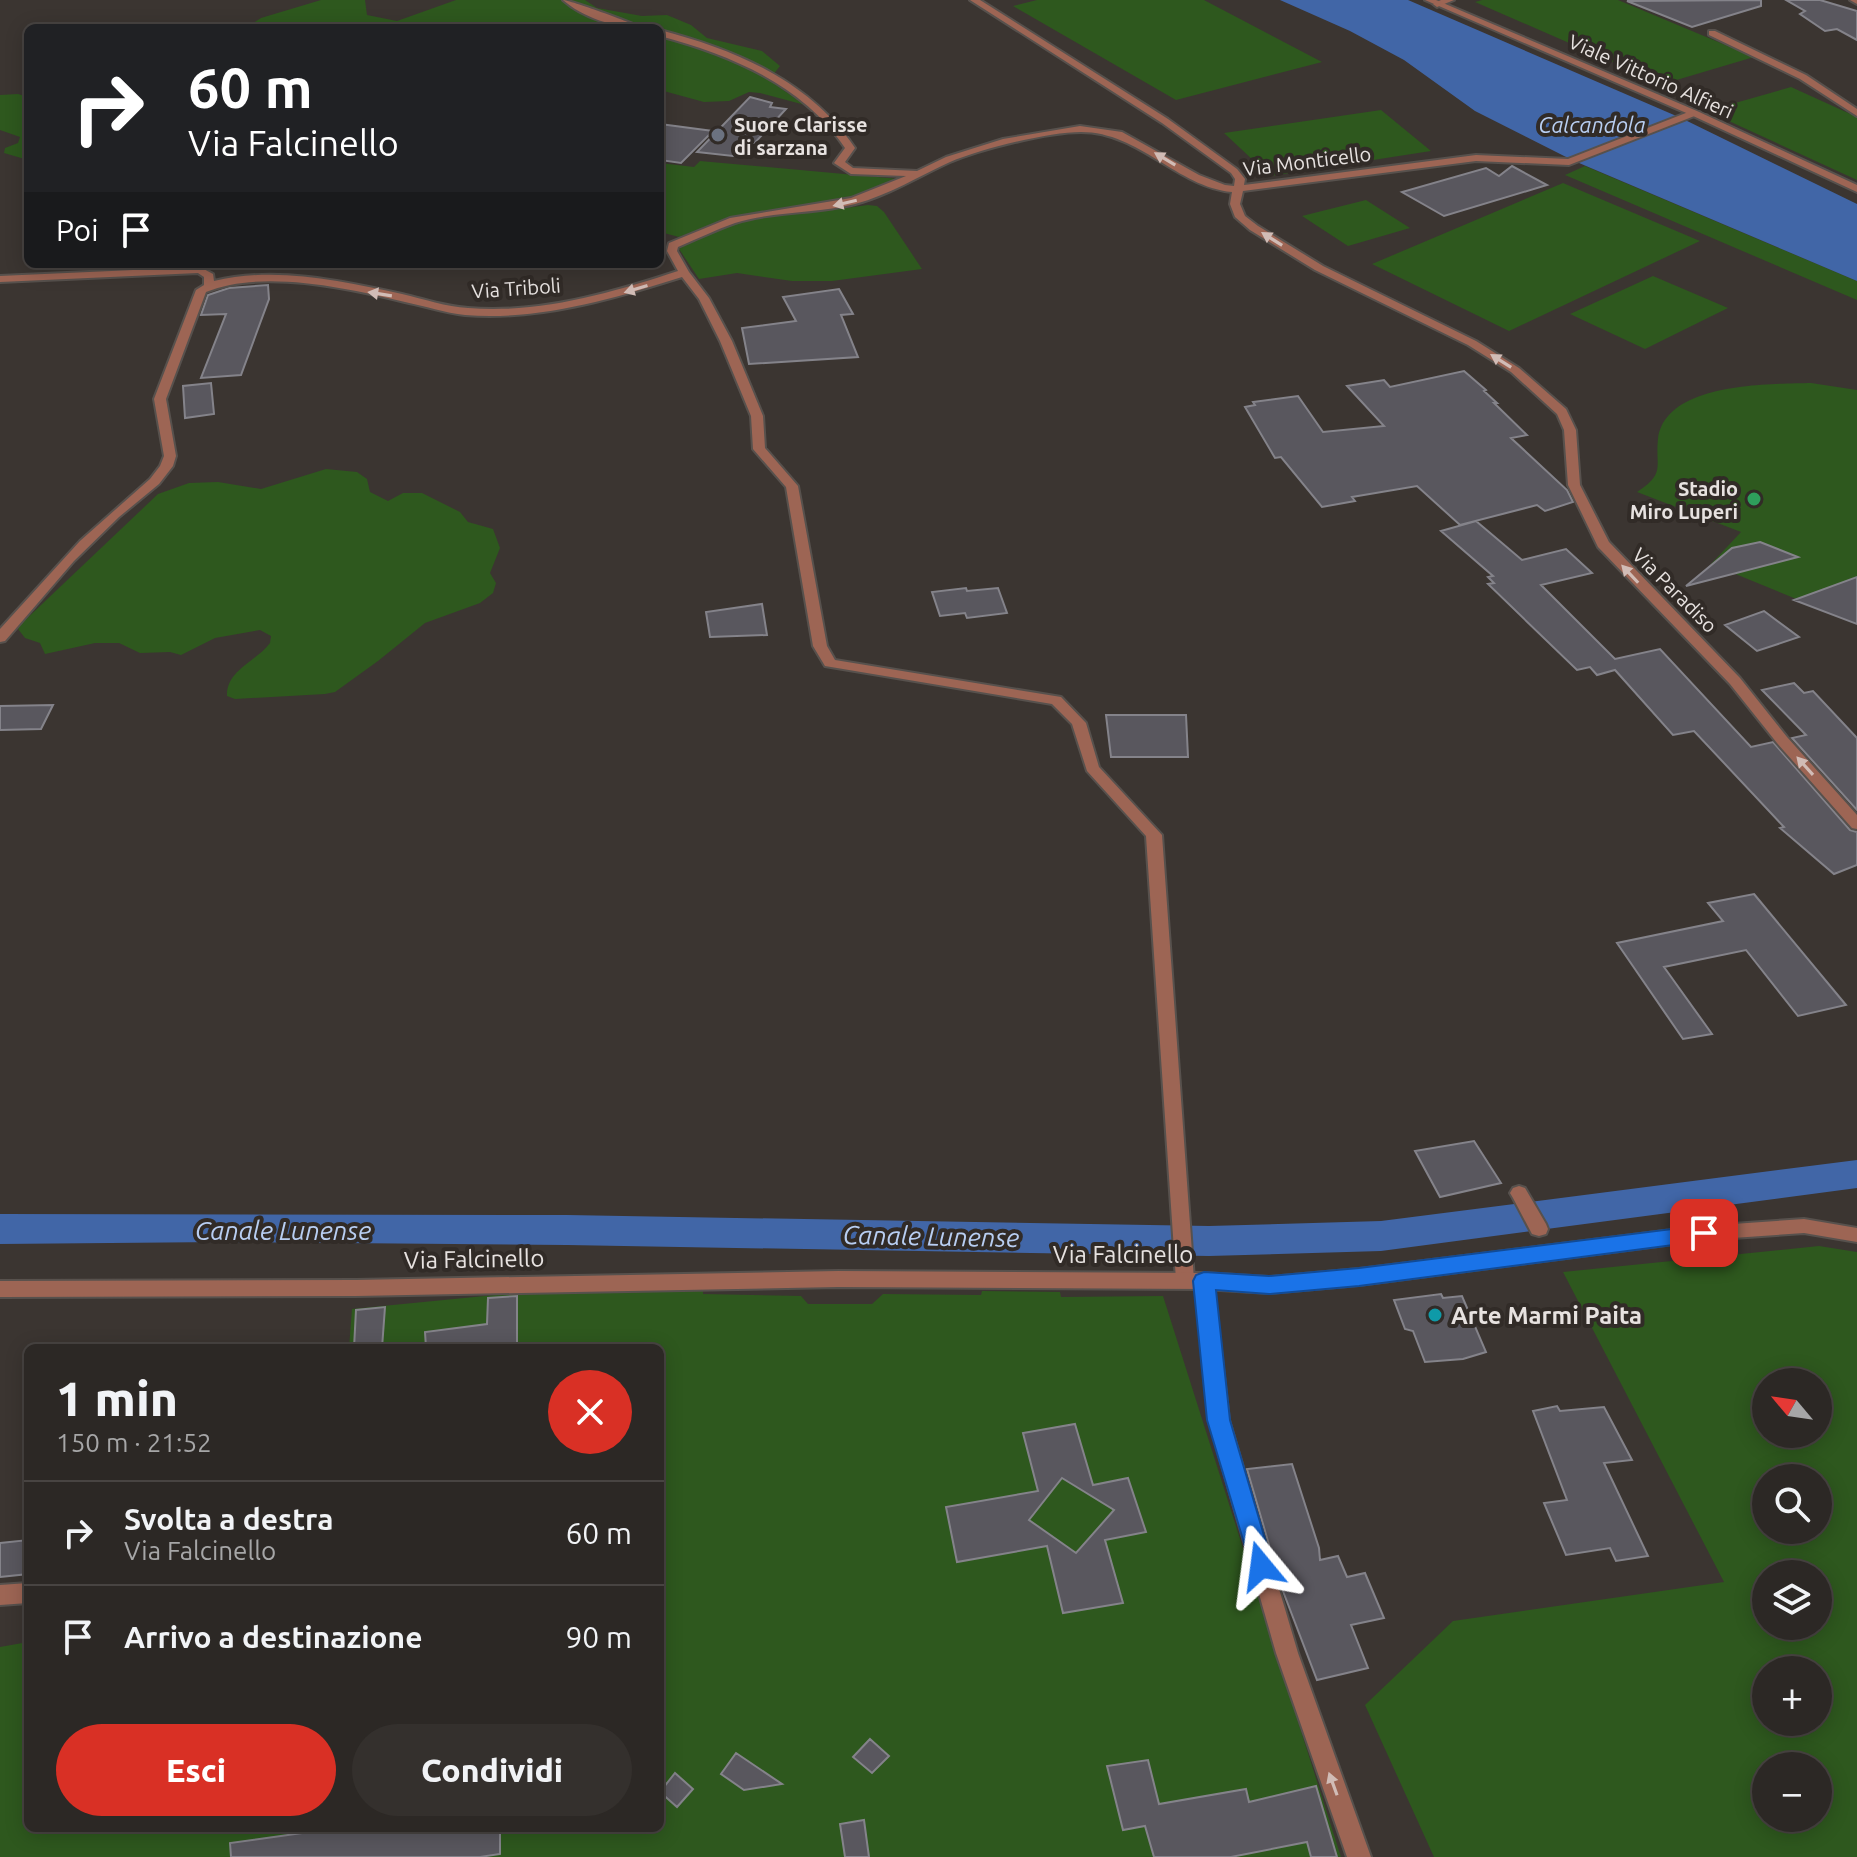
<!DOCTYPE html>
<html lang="it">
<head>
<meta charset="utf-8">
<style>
	body { margin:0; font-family:Ubuntu,sans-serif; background:#34302d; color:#f1f3f6; height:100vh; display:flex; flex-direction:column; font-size:30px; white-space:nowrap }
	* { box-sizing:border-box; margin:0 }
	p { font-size:26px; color:#a6a6a7 }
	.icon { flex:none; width:44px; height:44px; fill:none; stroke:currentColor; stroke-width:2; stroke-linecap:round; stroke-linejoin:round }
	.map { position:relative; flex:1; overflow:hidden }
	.drawer { position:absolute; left:24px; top:1344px; width:640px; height:488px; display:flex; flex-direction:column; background:#2c2825; border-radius:12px; box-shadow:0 4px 20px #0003,0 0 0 2px #484442 }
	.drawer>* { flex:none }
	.banner { position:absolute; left:24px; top:24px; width:640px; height:244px; border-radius:12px; box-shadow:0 4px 20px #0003,0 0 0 2px #484442; background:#202124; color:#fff; overflow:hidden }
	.needle { width:52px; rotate:299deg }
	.controls { position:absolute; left:1752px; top:1368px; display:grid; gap:16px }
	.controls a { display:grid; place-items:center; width:80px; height:80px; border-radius:50%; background:#2c2825; box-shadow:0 4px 20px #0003,0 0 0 2px #484442; font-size:40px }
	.pin { position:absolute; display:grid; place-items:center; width:68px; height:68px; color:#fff; margin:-34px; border-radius:16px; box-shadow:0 4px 12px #0006 }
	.me { position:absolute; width:88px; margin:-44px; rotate:344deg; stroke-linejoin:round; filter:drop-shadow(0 0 6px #0008) }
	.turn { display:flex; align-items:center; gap:28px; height:168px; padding:0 32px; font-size:36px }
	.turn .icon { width:104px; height:104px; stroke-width:2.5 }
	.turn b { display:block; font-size:56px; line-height:68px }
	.then { display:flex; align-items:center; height:76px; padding:0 32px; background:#0003; gap:16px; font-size:30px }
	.round { display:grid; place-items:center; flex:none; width:84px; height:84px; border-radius:42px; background:#34302d }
	.overview { display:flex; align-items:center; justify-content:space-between; height:136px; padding:0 32px }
	h1 { font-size:48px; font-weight:800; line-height:60px }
	.button { display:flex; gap:16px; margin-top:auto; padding:16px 32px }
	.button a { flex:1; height:92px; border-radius:48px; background:#d93025; color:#fff; font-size:32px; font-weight:800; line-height:92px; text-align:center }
	.button a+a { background:#34302d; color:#f1f3f6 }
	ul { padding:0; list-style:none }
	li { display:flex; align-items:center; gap:24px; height:104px; padding:0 32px; border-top:2px solid #484442 }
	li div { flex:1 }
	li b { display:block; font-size:30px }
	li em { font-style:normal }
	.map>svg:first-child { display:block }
	.green { fill:#2e581e; fill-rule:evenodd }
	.water { fill:#4166a7 }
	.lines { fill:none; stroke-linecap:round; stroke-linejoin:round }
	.canal { fill:#4166a7; fill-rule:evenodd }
	.building { fill:#59575e; stroke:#84838a; stroke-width:2; fill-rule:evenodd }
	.minor-casing { stroke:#57514d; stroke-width:4 }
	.tertiary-casing { stroke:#57514d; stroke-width:4 }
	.minor { fill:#9d6554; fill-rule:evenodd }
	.tertiary { fill:#9d6554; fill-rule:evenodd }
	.oneway { fill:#d1bcb6 }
	.route { fill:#1a73e8; stroke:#114b97; stroke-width:2 }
	.worship-dot { fill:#6b7280; stroke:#312b27; stroke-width:3 }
	.leisure-dot { fill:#2e9e5b; stroke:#312b27; stroke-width:3 }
	.culture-dot { fill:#0f9aa8; stroke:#312b27; stroke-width:3 }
	.labels { text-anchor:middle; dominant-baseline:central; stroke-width:8; stroke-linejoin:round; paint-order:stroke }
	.far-street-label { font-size:20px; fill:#e7e2e0; stroke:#312b27 }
	.far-poi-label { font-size:20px; font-weight:bold; fill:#e7e2e0; stroke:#312b27; text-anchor:start }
	.far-water-label { font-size:22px; font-style:italic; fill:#b8cef2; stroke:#312b27 }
	.street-label { font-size:24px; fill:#e7e2e0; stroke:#312b27 }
	.poi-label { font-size:24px; font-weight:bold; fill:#e7e2e0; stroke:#312b27; text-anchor:start }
	.water-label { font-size:26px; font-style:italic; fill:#b8cef2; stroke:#312b27 }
</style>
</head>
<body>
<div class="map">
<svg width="1857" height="1857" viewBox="0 0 1857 1857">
	<rect width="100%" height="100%" fill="#3b3531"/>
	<path class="green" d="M321 0H365L367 15 397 21 456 0H585L597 8 642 16 667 15 691 25 707 38 762 51 780 66 769 80 805 105 760 93 749 92 729 101 704 102 660 90V28H245L261 18Z
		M1037 0H1204L1322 62 1176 100 1013 6Z
		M1482 0H1618L1754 57 1663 84 1475 2Z
		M1791 87 1857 117V180L1707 111Z
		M18 94 28 97V160L4 153 5 148 18 143 20 137 0 130V95Z
		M1381 110 1431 151 1270 176 1224 133Z
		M700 161 899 179 839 201 731 217 679 237 660 232V163L694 167Z
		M1585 166 1857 281V300L1565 175Z
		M1563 183 1700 241 1509 331 1372 264Z
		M1366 200 1410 228 1348 246 1302 216Z
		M868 205 877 206 884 212 922 269 832 281H792L737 273 699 279 679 249C733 212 806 214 868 205Z
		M1653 276 1728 308 1645 349 1570 314Z
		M1811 383 1857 390V624L1711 564 1741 532 1637 492C1666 473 1655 467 1658 439 1665 382 1770 384 1811 383Z
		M326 469 357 472 367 479 370 492 388 501 403 493H422L460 512 468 522 493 529 500 548 490 573 496 583 493 593 480 603 425 623 378 661 335 692 325 694 235 699 227 696C226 670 257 661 270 643L271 636 260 630 215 638 181 655 170 652 140 653 119 643H95L45 654 40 643 25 638 18 629 21 624 158 494 189 483 218 482 261 489Z
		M1819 1246 1857 1252V1857H1434L1365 1705 1453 1621 1724 1582 1563 1272ZM1766 1382H1818V1434H1766ZM1766 1478H1818V1530H1766ZM1766 1574H1818V1626H1766ZM1766 1670H1818V1722H1766ZM1766 1766H1818V1818H1766Z
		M625 1291H703V1294L801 1296 808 1304H872L883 1294 981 1295 982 1291 1060 1292 1061 1297 1163 1296 1341 1857H0V1647L28 1642V1828H660V1348H349L352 1309 524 1292Z"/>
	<path class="water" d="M1280 0H1408L1681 118 1857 204V281L1572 160 1475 111 1404 60 1350 31Z"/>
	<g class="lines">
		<path class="canal" d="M1857 1160V1188L1381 1251 1209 1256 567 1245 220 1242 0 1244V1214L567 1215 1209 1226 1381 1221Z"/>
	</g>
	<path class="building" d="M1761 0V6L1692 27 1627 1Z
		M1786 0H1820L1857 11V40L1837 29 1825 31 1800 14 1805 11Z
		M750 97 772 103 770 107 786 109 751 147 743 146 733 156 697 152Z
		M660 124 713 131 681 163 660 160Z
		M1512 166 1547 185 1444 216 1402 192 1486 168 1499 176Z
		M268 285 269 299 241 375 201 378 226 314 201 315 208 295 229 288Z
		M839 289 853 314 841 315 858 357 749 364 742 328 796 321 783 297Z
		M1464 371 1486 390 1484 391 1497 403H1494L1527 435 1511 438 1567 490 1573 502 1545 511 1537 505 1460 525 1417 486 1352 497 1355 501 1322 507 1281 457 1275 458 1245 407 1255 405 1253 402 1298 396 1323 432 1384 426 1347 386 1384 380 1390 387Z
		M211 383 214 414 185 418 183 386Z
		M1476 521 1522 560 1566 549 1592 573 1541 585 1615 659 1660 649 1751 747 1773 742 1850 830 1857 832V865L1834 874 1780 828 1784 827 1694 731 1673 735 1615 670 1597 675 1590 667 1577 670 1488 584 1494 583 1488 577 1493 576 1441 531Z
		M1760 542 1798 557 1686 586 1732 548Z
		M1857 577V624L1794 600Z
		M966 588 967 591 998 588 1007 613 967 618 965 613 940 616 932 592Z
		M762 604 767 635 710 637 706 612Z
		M1764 611 1799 637 1757 651 1725 625Z
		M1794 683 1804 693 1813 691 1857 738V810L1792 738 1806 735 1762 690Z
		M53 705 41 729 0 730V706Z
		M1106 715H1186L1188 757H1111Z
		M1754 894 1846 1005 1798 1016 1746 950 1664 967 1712 1034 1683 1039 1617 943 1723 921 1708 903Z
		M1474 1141 1501 1183 1440 1197 1415 1151Z
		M1441 1294 1443 1298 1462 1296 1486 1352 1463 1359 1425 1362 1413 1331 1405 1329 1394 1300Z
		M517 1296V1348H426L425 1332 487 1324 488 1298Z
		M385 1307 382 1348H354L356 1310Z
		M1557 1406 1560 1411 1604 1407 1632 1460 1604 1463 1648 1556 1616 1561 1610 1548 1566 1555 1544 1503 1567 1500 1533 1411Z
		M1075 1424 1093 1485 1128 1478 1146 1532 1105 1540 1123 1603 1063 1613 1047 1546 957 1562 946 1507 1038 1491 1023 1433ZM1062 1478 1114 1510 1076 1553 1029 1520Z
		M1292 1464 1319 1548 1320 1560 1338 1556 1347 1577 1365 1573 1384 1618 1351 1625 1368 1668 1317 1680 1281 1586 1247 1469Z
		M28 1540V1574L0 1577V1543Z
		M870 1739 889 1756 872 1773 853 1757Z
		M736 1753 782 1784 744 1790 721 1774Z
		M1148 1760 1159 1804 1246 1789 1249 1802 1316 1786 1337 1857H1311L1307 1842 1231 1857H1154L1145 1826 1123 1830 1107 1766Z
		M675 1773 693 1789 677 1807 660 1792Z
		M864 1820 869 1857H845L840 1824Z
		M338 1828H500V1854L480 1857H231L230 1843Z"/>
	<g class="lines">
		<defs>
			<path id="minor" d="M563 0C569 0 634 23 641 28 615 28 582 17 563 0Z
				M970 0H980L1168 119 1237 169 1245 179 1244 185 1476 155 1568 159 1691 111H1697V115L1569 165 1476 161 1243 191 1240 204 1245 216 1258 226 1323 266 1476 341 1519 368 1566 409 1576 430 1580 485 1609 542 1740 678 1787 737 1857 815V829L1852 828 1777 743 1730 684 1598 547 1568 485 1564 430 1557 414 1511 372 1468 345 1315 270 1250 230 1235 217 1230 204 1232 192C1177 187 1140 132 1081 132 1048 132 981 149 950 162 919 176 889 195 855 204 816 214 773 211 735 223 715 230 697 239 678 247L677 251 689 272 709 298 732 341 763 416 765 448 798 486 827 646 835 660 1061 697 1086 723 1099 767 1162 835 1194 1280 1192 1285 1185 1288 1178 1285 1176 1280 1146 836 1087 771 1072 724 1052 704 825 666 813 646 786 487 753 449 751 416 720 341 699 299 682 277C613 299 538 321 465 315 445 313 425 306 405 302 347 288 262 269 206 292L166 399 176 456 173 466 159 484 119 517 74 561 5 641 0 642V629L80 541 150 479 160 466 164 456 154 399 196 290 204 285V277L198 273 0 282V276L200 267 213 274 214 281C275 266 343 281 402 294 424 299 446 307 468 308 539 314 611 293 678 271L667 251 669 243 730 218 851 198 906 176 851 174 834 163 845 148C803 85 731 55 660 36V30C736 50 810 81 855 148L845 162 853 168 917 171 946 157 1003 139 1080 126 1122 132 1199 175 1225 185 1234 186 1235 179 1231 173 1162 123Z
				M1441 0H1454L1437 7 1433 4Z
				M1709 31H1715L1806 75 1857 109V116L1800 79 1709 35Z
				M1519 1186 1525 1188 1546 1224 1548 1229 1546 1234 1539 1236 1532 1234 1513 1198 1510 1193 1513 1188Z
				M1204 1273 1211 1276 1213 1281 1229 1420 1298 1653 1371 1857H1347L1276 1653 1209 1420 1195 1281 1197 1276Z
				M28 1583V1603L0 1605V1585Z"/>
			<path id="tertiary" d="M1425 0H1436L1697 111 1857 185V192L1691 115Z
				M1850 0H1857V4Z
				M1804 1219 1857 1228V1242L1804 1233 1704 1240 1359 1285 1269 1293 1204 1289 838 1287 356 1296 0 1297V1281L356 1280 838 1271 1204 1273 1269 1277 1359 1269 1704 1226Z"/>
		</defs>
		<use href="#minor" class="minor-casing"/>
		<use href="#tertiary" class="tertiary-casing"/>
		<use href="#minor" class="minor"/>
		<use href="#tertiary" class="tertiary"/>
	</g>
	<defs><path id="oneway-solid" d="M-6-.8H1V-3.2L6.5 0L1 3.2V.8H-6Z" transform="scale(2)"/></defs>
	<g class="oneway">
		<use href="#oneway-solid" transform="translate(1165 159) rotate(-149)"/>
		<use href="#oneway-solid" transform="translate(845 203) rotate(167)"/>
		<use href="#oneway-solid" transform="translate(1272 239) rotate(-148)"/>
		<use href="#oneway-solid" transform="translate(636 289) rotate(163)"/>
		<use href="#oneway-solid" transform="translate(380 294) rotate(-171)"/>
		<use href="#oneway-solid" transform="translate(1501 361) rotate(-148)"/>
		<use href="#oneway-solid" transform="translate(1630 574) rotate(-133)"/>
		<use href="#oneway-solid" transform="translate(1805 766) rotate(-132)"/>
		<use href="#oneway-solid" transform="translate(1333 1784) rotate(-110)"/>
	</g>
	<path class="route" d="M1704 1225 1712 1227 1715 1233 1712 1239 1704 1241 1359 1286 1269 1294 1216 1290 1230 1420 1273 1566 1269 1573 1261 1577 1253 1573 1207 1420 1193 1281 1196 1275 1204 1272 1269 1276 1359 1268Z"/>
	<circle class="worship-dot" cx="718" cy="135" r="8"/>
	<circle class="leisure-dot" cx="1754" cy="499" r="8"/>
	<circle class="culture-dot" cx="1435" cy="1315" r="8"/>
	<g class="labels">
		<g class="far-street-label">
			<text transform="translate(1651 76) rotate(24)">Viale Vittorio Alfieri</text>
			<text transform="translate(1307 161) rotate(-7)">Via Monticello</text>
			<text transform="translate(516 288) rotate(-4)">Via Triboli</text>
			<text transform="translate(1675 590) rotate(45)">Via Paradiso</text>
		</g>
		<g class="far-poi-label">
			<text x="734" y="124">Suore Clarisse<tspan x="734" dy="23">di sarzana</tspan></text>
			<text x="1738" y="488" text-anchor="end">Stadio<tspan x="1738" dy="23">Miro Luperi</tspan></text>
		</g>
		<g class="far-water-label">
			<text x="1592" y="124">Calcandola</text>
		</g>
		<g class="street-label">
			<text x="1123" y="1254">Via Falcinello</text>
			<text transform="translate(474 1259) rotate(-1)">Via Falcinello</text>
		</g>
		<g class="poi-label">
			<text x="1451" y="1315">Arte Marmi Paita</text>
		</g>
		<g class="water-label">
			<text x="283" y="1230">Canale Lunense</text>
			<text transform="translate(931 1236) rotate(1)">Canale Lunense</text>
		</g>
	</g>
</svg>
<div class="controls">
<a><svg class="needle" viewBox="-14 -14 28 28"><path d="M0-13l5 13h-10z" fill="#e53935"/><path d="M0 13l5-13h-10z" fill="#a6a6a7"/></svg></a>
<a><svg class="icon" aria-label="search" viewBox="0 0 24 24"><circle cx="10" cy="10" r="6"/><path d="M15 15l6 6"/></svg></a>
<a><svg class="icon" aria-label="layers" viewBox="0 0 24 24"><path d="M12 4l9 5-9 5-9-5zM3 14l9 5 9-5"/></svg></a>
<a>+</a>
<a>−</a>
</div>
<div class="pin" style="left:1704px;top:1233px;background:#d93025"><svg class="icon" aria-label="arrive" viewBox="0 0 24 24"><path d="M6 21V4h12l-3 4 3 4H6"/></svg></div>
<svg class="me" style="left:1261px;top:1566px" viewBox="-20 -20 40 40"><path d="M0-17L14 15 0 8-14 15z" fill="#1a73e8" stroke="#fff" stroke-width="4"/></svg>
<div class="banner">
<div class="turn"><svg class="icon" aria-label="right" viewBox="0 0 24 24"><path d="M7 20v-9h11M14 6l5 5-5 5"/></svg><div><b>60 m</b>Via Falcinello</div></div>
<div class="then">Poi<svg class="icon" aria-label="arrive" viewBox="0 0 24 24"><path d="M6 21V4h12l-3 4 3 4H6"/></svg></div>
</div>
<section class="drawer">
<div class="overview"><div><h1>1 min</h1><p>150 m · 21:52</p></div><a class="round" style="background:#d93025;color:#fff"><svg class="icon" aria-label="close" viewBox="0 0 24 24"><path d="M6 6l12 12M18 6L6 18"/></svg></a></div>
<ul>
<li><svg class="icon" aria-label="right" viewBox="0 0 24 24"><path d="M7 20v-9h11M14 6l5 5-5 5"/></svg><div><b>Svolta a destra</b><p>Via Falcinello</p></div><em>60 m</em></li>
<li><svg class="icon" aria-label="arrive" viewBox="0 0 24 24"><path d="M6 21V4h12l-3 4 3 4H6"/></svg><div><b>Arrivo a destinazione</b></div><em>90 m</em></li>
</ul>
<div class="button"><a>Esci</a><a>Condividi</a></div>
</section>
</div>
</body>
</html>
